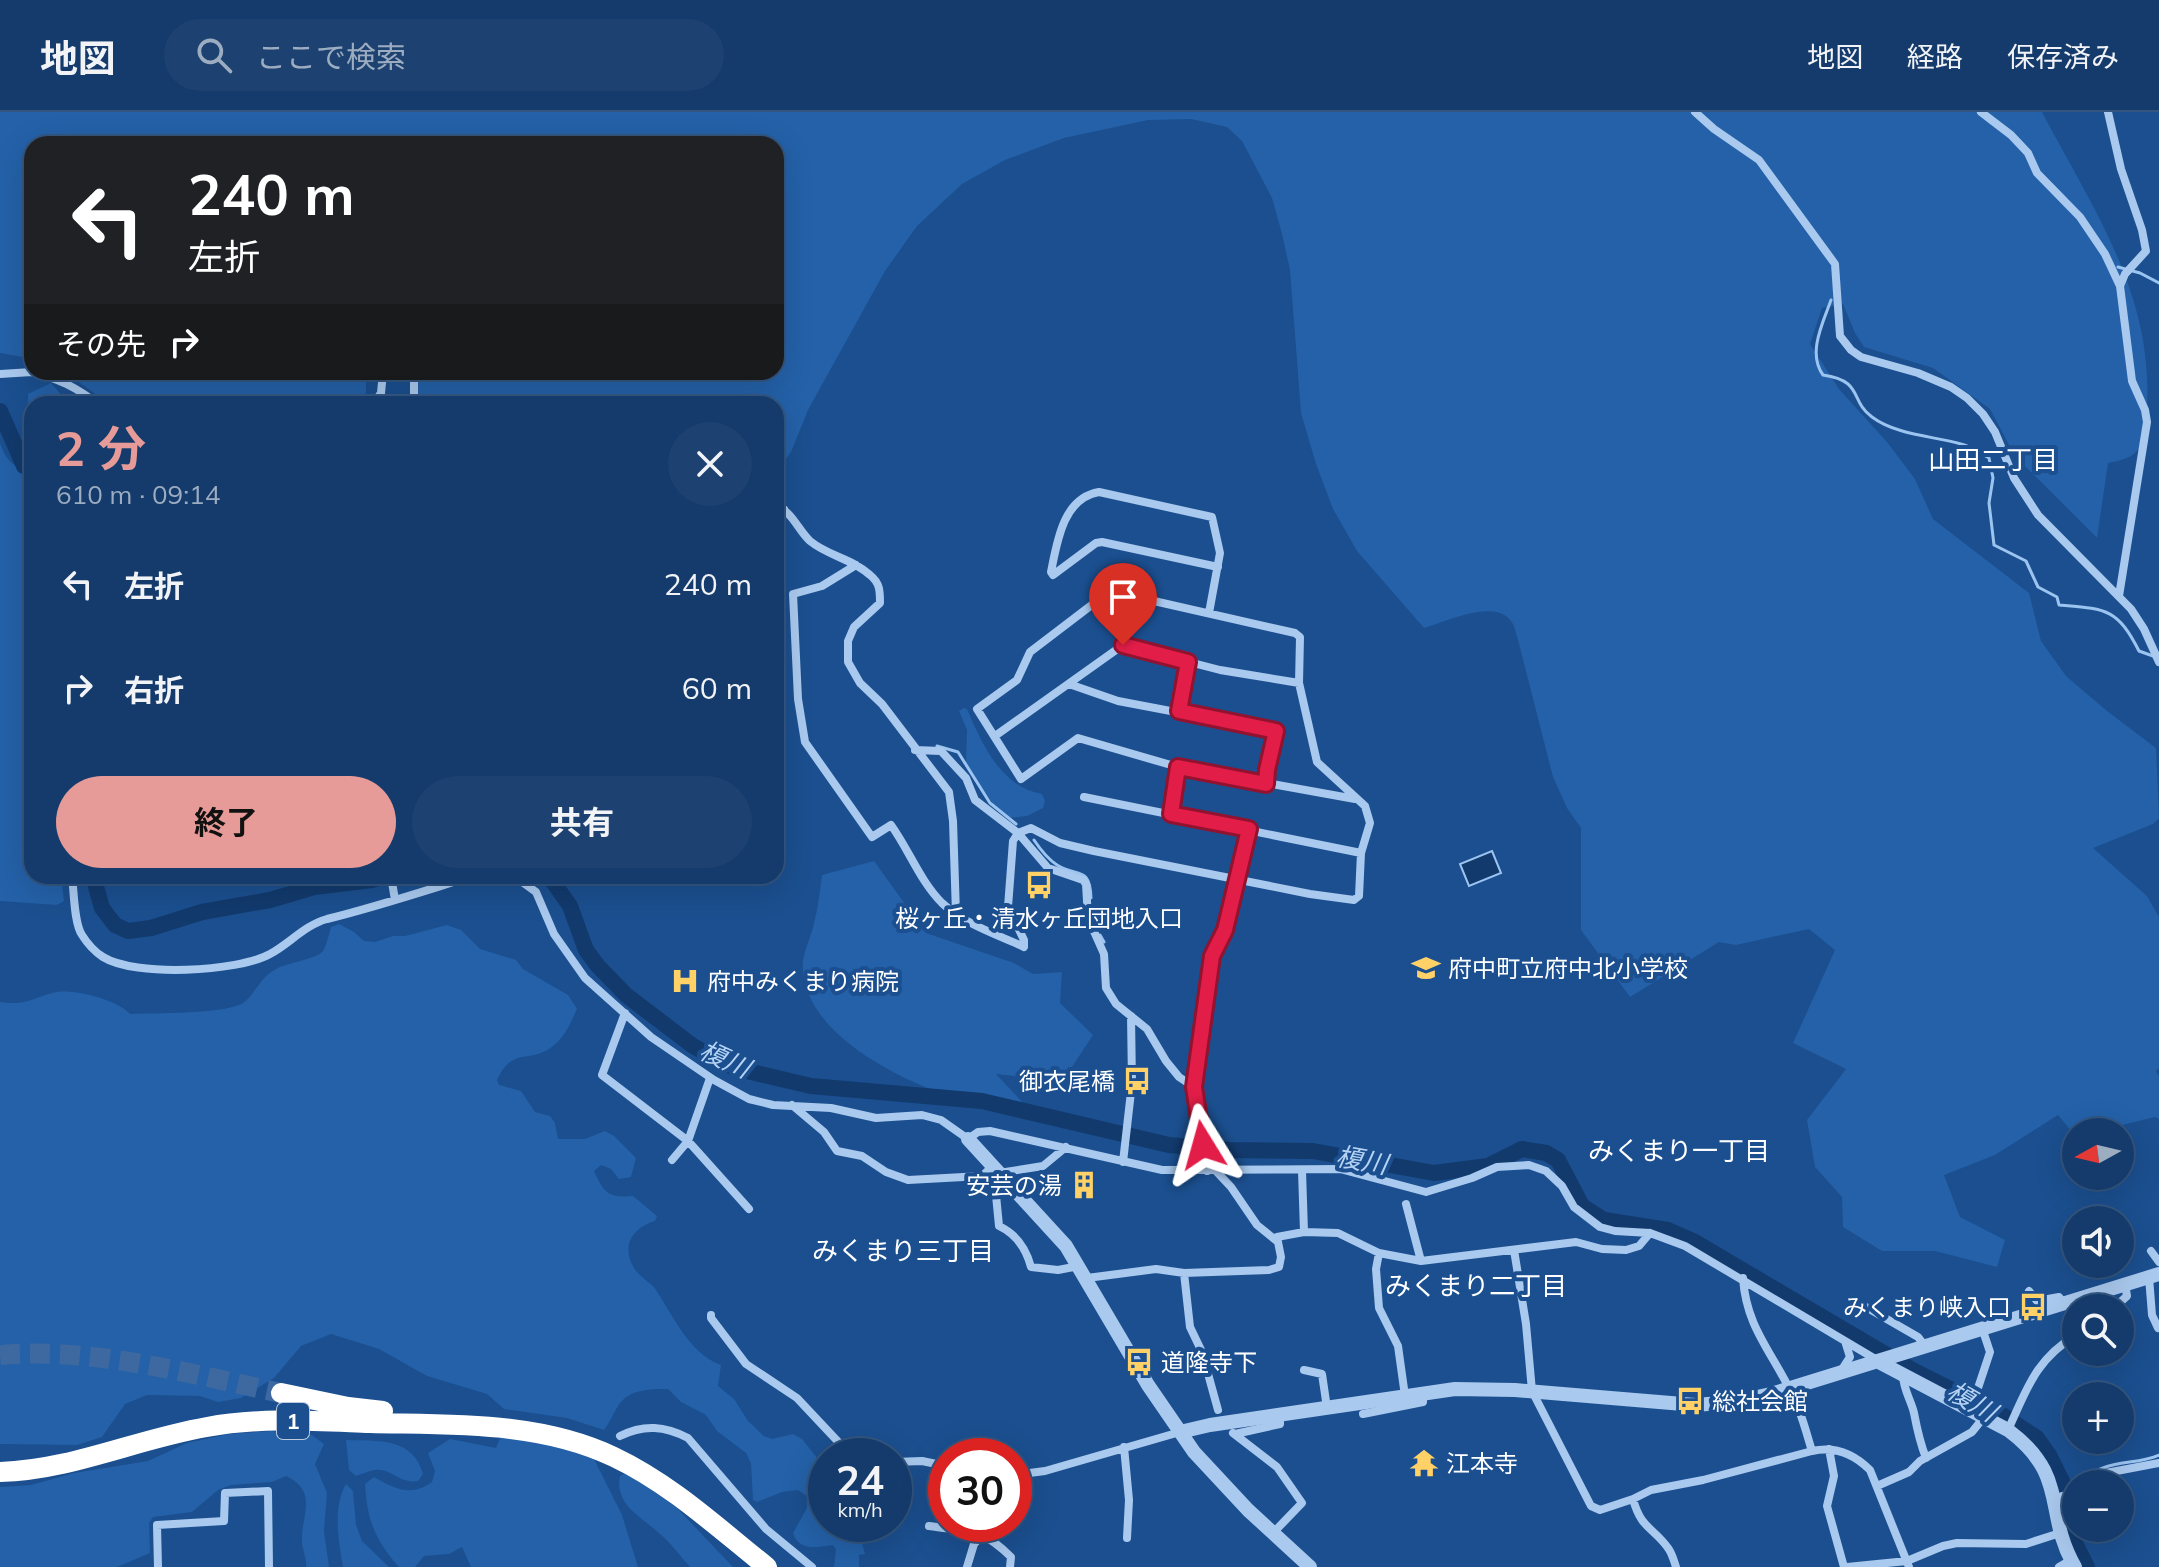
<!DOCTYPE html>
<html lang="ja">
<head>
<meta charset="utf-8">
<style>
	body { margin:0; font-family:Mulish,"Noto Sans JP",sans-serif; background:#1d4271; color:#f1f3f6; height:100vh; display:flex; flex-direction:column; font-size:30px; white-space:nowrap }
	* { box-sizing:border-box; margin:0 }
	p { font-size:26px; color:#9dadc1 }
	.icon { flex:none; width:44px; height:44px; fill:none; stroke:currentColor; stroke-width:2; stroke-linecap:round; stroke-linejoin:round }
	.map { position:relative; flex:1; overflow:hidden }
	.side { position:absolute; left:24px; top:284px; width:760px; height:488px; display:flex; flex-direction:column; background:#143b6b; border-radius:24px; box-shadow:0 8px 32px #0002,0 0 0 2px #33557e }
	.side>* { flex:none }
	.banner { position:absolute; left:24px; top:24px; width:760px; height:244px; border-radius:24px; box-shadow:0 8px 32px #0002,0 0 0 2px #33557e; background:#202124; color:#fff; overflow:hidden }
	.needle { width:52px; rotate:262deg }
	.fabs { position:absolute; left:2062px; top:1006px; display:grid; gap:16px }
	.fabs a { display:grid; place-items:center; width:72px; height:72px; border-radius:50%; background:#143b6b; box-shadow:0 8px 32px #0002,0 0 0 2px #33557e; font-size:40px }
	.speed { position:absolute; left:808px; top:1326px; display:flex; gap:16px; font-size:40px; font-weight:700; text-align:center }
	.speed>* { display:grid; place-content:center; width:104px; height:104px; border-radius:50%; background:#143b6b; box-shadow:0 8px 32px #0002,0 0 0 2px #33557e; line-height:1 }
	.speed small { font-size:20px; font-weight:400 }
	.speed .limit { border:12px solid #d22; background:#fff; color:#111 }
	.pin { position:absolute; display:grid; place-items:center; width:68px; height:68px; color:#fff; margin:-82px -34px; border-radius:50% 50% 50% 0; rotate:-45deg; box-shadow:0 0 8px #0007 }
	.pin .icon { rotate:45deg }
	.me { position:absolute; width:88px; margin:-44px; rotate:352deg; stroke-linejoin:round; filter:drop-shadow(0 0 6px #0008) }
	.turn { display:flex; align-items:center; gap:28px; height:168px; padding:0 32px; font-size:36px }
	.turn .icon { width:104px; height:104px; stroke-width:2.5 }
	.turn b { display:block; font-size:56px; line-height:68px }
	.then { display:flex; align-items:center; height:76px; padding:0 32px; background:#0003; gap:16px; font-size:30px }
	.round { display:grid; place-items:center; flex:none; width:84px; height:84px; border-radius:42px; background:#1d4271 }
	.headline { display:flex; align-items:center; justify-content:space-between; height:136px; padding:0 32px }
	h1 { font-size:48px; font-weight:700; line-height:60px; color:#e69b98 }
	.action { display:flex; gap:16px; margin-top:auto; padding:16px 32px }
	.action a { flex:1; height:92px; border-radius:48px; background:#e69b98; color:#111; font-size:32px; font-weight:700; line-height:92px; text-align:center }
	.action a+a { background:#1d4271; color:#f1f3f6 }
	ul { padding:0; list-style:none }
	li { display:flex; align-items:center; gap:24px; height:104px; padding:0 32px }
	li div { flex:1 }
	li b { display:block; font-size:30px }
	li em { font-style:normal }
	header { display:flex; align-items:center; gap:48px; box-sizing:border-box; height:112px; padding:0 40px; background:#143b6b; border-bottom:2px solid #33557e }
	header strong { font-size:38px }
	nav { display:flex; gap:44px; margin-inline-start:auto; font-size:28px }
	.search { width:560px; height:72px; background:#1d4271; display:flex; align-items:center; gap:20px; box-sizing:border-box; padding:0 28px; border-radius:44px; color:#9dadc1; font-size:30px }
	.map>svg:first-child { display:block }
	.green { fill:#2461a8 }
	.water { fill:#123a6d; stroke:#9cc4f0; stroke-width:2 }
	.lines { fill:none; stroke-linecap:round; stroke-linejoin:round }
	.stream { stroke:#9cc4f0; stroke-width:3 }
	.river { stroke:#123a6d; stroke-width:16 }
	.motorway-tunnel { stroke:#3d69a0; stroke-width:20; stroke-dasharray:20 10; stroke-linecap:butt }
	.minor { stroke:#a9c9ee; stroke-width:8 }
	.tertiary { stroke:#a9c9ee; stroke-width:14 }
	.motorway { stroke:#fff; stroke-width:20 }
	.route-casing { stroke:#92132f; stroke-width:20 }
	.route { stroke:#e11d48; stroke-width:14 }
	.labels { text-anchor:middle; dominant-baseline:central; stroke-width:8; stroke-linejoin:round; paint-order:stroke }
	.shield { fill:#1b4f8f; stroke:#bbcadd; stroke-width:2 }
	.shield-label { font-size:22px; font-weight:bold; fill:#fff }
	.poi-label { font-size:24px; fill:#fff; stroke:#1b4f8f; text-anchor:start }
	.neighbourhood-label { font-size:26px; fill:#fff; stroke:#1b4f8f }
	.water-label { font-size:26px; font-style:italic; fill:#b5d3f5; stroke:#1b4f8f }
</style>
</head>
<body>
<header>
<strong>地図</strong>
<div class="search"><svg class="icon" aria-label="search" viewBox="0 0 24 24"><circle cx="10" cy="10" r="6"/><path d="M15 15l6 6"/></svg>ここで検索</div>
<nav><a>地図</a><a>経路</a><a>保存済み</a></nav>
</header>
<div class="map">
<svg width="2159" height="1455" viewBox="0 0 2159 1455">
	<rect width="100%" height="100%" fill="#1b4f8f"/>
	<path class="green" d="M0 0H2042C2093 97 2153 181 2147 295 2146 330 2145 345 2108 351L2097 426 2015 344 1990 297 1933 256 1864 235 1855 221 1843 192 1822 196 1810 232 1839 277 1887 330 1915 367 1933 407 2029 481 2041 529 2066 564 2107 599 2156 636 2159 706 2153 712 2093 736 2147 784 2159 805V956L2156 959 2159 965V1007L2155 1005 2094 1020H2076V1025L2058 1003 1995 1043 1944 1063 1960 1105 2005 1128 1997 1155 1935 1139H1882L1843 1115 1842 1085 1815 1055 1807 1008 1846 957 1793 931 1835 838 1809 817 1736 833 1719 830 1630 885 1581 818V716L1567 696 1553 665 1518 528C1516 522 1515 514 1511 509 1495 486 1445 510 1424 516L1357 439 1333 397 1316 352 1301 301 1290 158 1282 122 1272 86 1242 29 1227 15 1191 7 1148 8 1064 26 1005 48 962 72 917 114 885 159 808 298 791 340 782 352 776 355V292H416L418 260H776V32H32V252L23 245 0 241Z
		M65 260H366V281L347 292H254L250 288 233 284 211 292H109Z
		M51 271 69 292H32V310L29 306 28 282Z
		M0 331C6 349 14 356 32 360V764L61 765 64 789 57 793 0 789Z
		M964 596 967 597C982 632 1001 675 1042 682L1045 689 1043 696 1027 704 1009 706 994 693 966 653 967 618 959 599Z
		M874 749 926 821 1014 851 1033 862 1062 860 1060 891 1093 923 1070 958 1040 967 996 962 1038 1007C1013 1001 985 996 960 988 904 970 808 925 803 859 801 842 811 827 814 811 818 796 820 779 822 763Z
		M339 812 354 820 364 829 375 830 393 824H405L447 813 461 818 480 837 516 848 523 857 568 883 577 897C571 910 565 925 553 934 530 953 513 933 497 968L499 973 521 979 535 1000 550 1004 555 1011 558 1027H585L605 1019 614 1024 636 1046 631 1065 619 1067 611 1057 601 1053 594 1059C604 1081 608 1086 633 1084L657 1104 655 1109C632 1116 621 1134 634 1156 639 1165 651 1170 656 1178 674 1205 689 1241 721 1253L718 1274 734 1287 748 1309 764 1324 772 1327 793 1322 802 1327 826 1357V1412H854L865 1425 862 1431 865 1442 859 1443V1455H834L836 1437 833 1433C818 1435 799 1440 793 1421L807 1396V1384L798 1378 782 1380 757 1390 753 1388 751 1351 746 1341 717 1319 706 1303 681 1290 668 1277C649 1277 629 1277 618 1294 613 1302 610 1310 604 1318L567 1306 504 1297 487 1282 427 1264 379 1237 331 1222 301 1234 274 1266 241 1286 218 1290 200 1284 147 1283 125 1292 102 1325 77 1333 0 1332V890C30 894 32 885 57 880 75 877 118 888 130 902 153 901 226 902 243 891 256 882 258 866 278 856 288 851 319 846 323 839 327 832 329 822 331 815Z
		M271 1319 312 1323 324 1332 315 1352 327 1381 324 1419 329 1455H306C307 1446 302 1438 302 1429 301 1402 319 1380 286 1364L272 1370 231 1373 218 1378 192 1400 153 1405 149 1411 150 1441 117 1455H0V1375L31 1373 74 1361 148 1349 187 1331 229 1322Z
		M501 1323 524 1326 593 1345 622 1403 638 1455H471L462 1435 449 1442 424 1444 415 1455H399C375 1428 367 1408 365 1372L374 1365C395 1377 411 1385 432 1370L435 1359 428 1341 450 1327 496 1336Z
		M346 1328C378 1329 413 1325 423 1362L418 1369C398 1372 392 1356 375 1358 369 1359 362 1362 356 1364L349 1358Z
		M627 1360 677 1396 733 1455H690C680 1444 671 1431 660 1422 642 1405 614 1393 620 1364Z
		M346 1372 353 1379 356 1413 362 1429 389 1455H343C339 1430 332 1396 346 1372Z"/>
	<path class="water" d="M1492 739 1501 761 1469 774 1460 752Z"/>
	<g class="lines">
		<path class="stream" d="M2118 155 2140 161 2159 171
			M1831 188C1823 211 1807 241 1823 263 1864 269 1849 288 1872 305 1896 323 1933 324 1961 332 1971 334 1980 341 1989 346L1993 366 1989 391 1994 433 2026 449 2038 475 2057 485 2059 493C2106 497 2117 496 2139 539L2153 544
			M937 634 958 640 990 691 1016 712
			M1034 728C1040 737 1048 747 1057 753 1077 766 1090 753 1091 786
			M1100 823 1104 830
			M2065 1379C2077 1370 2089 1361 2103 1356 2121 1349 2141 1351 2159 1343"/>
		<path class="river" d="M0 299 24 354 32 356
			M93 764 102 796 115 813 128 819 151 816 202 800 270 788 314 775 372 768 382 764
			M549 764 570 794 586 838 597 853 626 883 693 934 734 956 811 974 982 989 1169 1033 1229 1038 1313 1039 1434 1061 1488 1054 1522 1037 1546 1041 1558 1048 1582 1094 1604 1108 1668 1118 1693 1129 1914 1259 2002 1303 2037 1326 2049 1343 2062 1369 2074 1429 2087 1455"/>
		<path class="motorway-tunnel" d="M0 1243C92 1235 191 1262 281 1281"/>
		<path class="minor" d="M1695 0 1714 17 1759 48 1835 152 1840 224 1851 238 1861 245 1918 261 1951 275 1967 286 1983 302 1995 320 2014 366 2038 403 2131 497 2144 517 2159 550
			M1981 0 2011 23 2028 41 2037 61 2080 105 2105 142 2120 174 2132 269 2145 298 2147 310 2119 484
			M2108 0 2121 57 2142 118 2146 139 2125 162 2120 174
			M32 260C58 266 77 276 98 292
			M414 260V292
			M0 262 32 260
			M373 292 381 281 383 260
			M776 394C792 399 798 418 810 429 828 444 853 447 870 463 880 471 880 479 880 491L854 515 848 529V550L860 571 882 592 949 680 953 709 956 802
			M776 413 784 397
			M856 453 822 474 793 482 798 587 805 630 872 725 891 713C909 738 920 769 942 791 964 812 998 823 1024 835V828L1008 795 1013 729 1018 721 1031 716 1060 731 1094 739 1310 782 1354 788 1359 784 1361 741 1370 711 1365 694 1317 650 1299 571 1300 525 1295 521 1110 479 1030 540 1017 568 977 597 1021 667 1078 626 1178 655 1355 687
			M1209 501 1220 441 1212 405 1099 380C1063 386 1057 430 1051 460L1053 463 1096 431 1102 430 1218 455
			M1123 533 1133 485
			M1069 572 1118 589 1276 619 1267 658 1266 672
			M1179 599 1188 550
			M995 624 1123 533 1220 558 1299 571
			M915 638 941 639 966 666 975 688 1018 721 1048 756 1083 768 1086 772 1088 806 1104 842 1106 876 1116 892 1147 917 1166 949 1179 965 1194 975
			M1084 685 1361 741
			M1171 702 1178 655
			M72 764C74 779 74 812 82 823 87 831 95 840 103 845 135 865 237 860 270 842 289 832 305 813 327 807 376 795 424 779 473 764
			M391 764 395 788
			M514 764 536 780 554 822 585 866 651 925 714 968 749 987 773 993 831 996 876 1006 922 1003 941 1008 968 1027 978 1020 990 1019 1162 1058 1340 1057 1426 1080 1472 1066 1497 1055 1529 1053 1546 1059 1562 1074 1574 1095 1600 1115 1615 1119 1650 1121 1685 1134 1877 1248
			M625 901 602 963 688 1029 749 1097
			M792 993 824 1020 837 1039 862 1044 886 1060 908 1068 982 1064 992 1055
			M672 1048 688 1029 710 966
			M1123 1050 1132 971 1131 904
			M1207 1059 1194 975 1212 844 1225 818 1249 717
			M1216 1059 1231 1075 1257 1113 1278 1130
			M1302 1059 1304 1120
			M999 1061 1043 1054 1066 1035
			M1002 1066 995 1073 999 1114C1016 1122 1026 1136 1031 1155L1058 1158 1079 1154
			M1406 1092 1421 1149
			M1514 1138 1526 1212 1532 1279 1591 1394 1600 1398 1633 1387 1651 1378 1703 1368 1812 1339C1834 1334 1854 1342 1870 1358L1909 1455
			M2151 1139 2159 1150
			M1379 1141 1376 1157 1379 1196 1398 1234 1405 1284
			M1184 1161 1190 1215 1202 1240 1218 1298
			M2149 1165 2152 1203 2158 1216
			M1087 1166 1156 1157 1184 1161 1269 1158 1279 1155 1281 1145 1277 1125 1304 1120 1338 1121 1379 1141 1421 1149 1576 1130 1602 1137 1626 1138 1639 1134 1650 1121
			M1743 1166C1746 1214 1771 1239 1791 1280 1801 1298 1806 1320 1812 1339
			M2029 1179 2037 1189 2059 1185 2064 1191
			M1852 1187 1918 1225 1925 1234
			M2114 1196 2127 1184 2125 1172
			M711 1203V1206L746 1252 797 1286 844 1336 867 1344
			M1304 1258 1322 1262 1327 1296
			M1841 1259 1850 1245 1845 1229
			M1903 1263C1903 1277 1911 1288 1914 1301 1917 1317 1920 1331 1926 1346
			M1976 1282 1990 1240 1982 1216
			M1363 1302 1423 1290V1281
			M2008 1318C2027 1277 2035 1248 2076 1223
			M1233 1321 1277 1355 1302 1391 1273 1421
			M1235 1322 1280 1312V1303
			M620 1324C644 1312 665 1314 688 1326L766 1417 812 1455
			M1124 1335 1129 1388 1127 1426
			M1829 1337 1834 1364 1827 1394 1844 1455
			M894 1350 922 1349 946 1354
			M1014 1363 1045 1359 1180 1320
			M2083 1372 2106 1361 2159 1351
			M1877 1374 1909 1360 1920 1349 1972 1320 1984 1305
			M2055 1386 2076 1380
			M1633 1387C1641 1417 1653 1415 1668 1436 1672 1441 1674 1449 1676 1455
			M929 1414C969 1420 981 1415 1011 1445L1010 1455
			M158 1455 157 1413 224 1409 225 1381 268 1379 269 1455
			M967 1455 974 1432 983 1422 985 1412
			M1847 1455 1907 1449 1943 1434 1957 1431 2026 1432 2060 1421
			M2059 1455 2071 1448"/>
		<path class="tertiary" d="M968 1027 1066 1134 1148 1273 1194 1340 1248 1398 1310 1455
			M1877 1249 2008 1318C2070 1364 2043 1400 2075 1455
			M1180 1320 1210 1313 1455 1277 1515 1278 1695 1293 1733 1290 1771 1282 2159 1162"/>
		<path class="motorway" d="M281 1281 348 1295 383 1299
			M0 1360C71 1358 137 1327 207 1315 260 1305 316 1309 370 1311 452 1313 539 1309 614 1345 671 1372 718 1416 767 1455"/>
	</g>
	<g class="lines">
		<defs>
			<path id="route" d="M1123 533 1188 550 1179 599 1276 619 1267 658 1266 672 1178 655 1171 702 1249 717 1225 818 1212 844 1194 975 1203 1033"/>
		</defs>
		<use href="#route" class="route-casing"/>
		<use href="#route" class="route"/>
	</g>
	<defs>
		<symbol id="bus-bare" viewBox="-9 -9 18 18"><path d="M-5-6H5V4H4V6H2V4H-2V6H-4V4H-5ZM-3.5-4V0h7V-4ZM-3.5 1.2v1.5H-2V1.2ZM2 1.2v1.5H3.5V1.2Z" fill="#ffd166" stroke="#1b4f8f" stroke-width="2.5" paint-order="stroke"/></symbol>
		<symbol id="school-bare" viewBox="-9 -9 18 18"><path d="M0-5L7-2L0 1L-7-2ZM-4 1L0 2.5L4 1V4Q0 6-4 4Z" fill="#ffd166" stroke="#1b4f8f" stroke-width="2.5" paint-order="stroke"/></symbol>
		<symbol id="hospital-bare" viewBox="-9 -9 18 18"><path d="M-5-5h3v3.5h4V-5h3V5h-3V1.5h-4V5h-3Z" fill="#ffd166" stroke="#1b4f8f" stroke-width="2.5" paint-order="stroke"/></symbol>
		<symbol id="building-bare" viewBox="-9 -9 18 18"><path d="M-4-6H4V6H1V3H-1V6H-4ZM-2.5-4.3h1.7v1.8h-1.7ZM.8-4.3h1.7v1.8H.8ZM-2.5-1h1.7V.8h-1.7ZM.8-1h1.7V.8H.8Z" fill="#ffd166" stroke="#1b4f8f" stroke-width="2.5" paint-order="stroke"/></symbol>
		<symbol id="temple-bare" viewBox="-9 -9 18 18"><path d="M0-6L5-2H3V0L6.5 2.5H4V6H1.5V3h-3V6H-4V2.5H-6.5L-3 0V-2H-5Z" fill="#ffd166" stroke="#1b4f8f" stroke-width="2.5" paint-order="stroke"/></symbol>
	</defs>
	<g fill-rule="evenodd">
		<use href="#bus-bare" x="1019" y="753" width="40" height="40"/>
		<use href="#school-bare" x="1406" y="836" width="40" height="40"/>
		<use href="#hospital-bare" x="665" y="849" width="40" height="40"/>
		<use href="#bus-bare" x="1117" y="949" width="40" height="40"/>
		<use href="#building-bare" x="1064" y="1053" width="40" height="40"/>
		<use href="#bus-bare" x="2013" y="1175" width="40" height="40"/>
		<use href="#bus-bare" x="1119" y="1230" width="40" height="40"/>
		<use href="#bus-bare" x="1670" y="1269" width="40" height="40"/>
		<use href="#temple-bare" x="1404" y="1331" width="40" height="40"/>
	</g>
	<g class="labels">
		<rect class="shield" x="277" y="1291" width="32" height="36" rx="6"/>
		<g class="shield-label">
			<text x="293" y="1309">1</text>
		</g>
		<g class="poi-label">
			<text x="1039" y="806" text-anchor="middle">桜ヶ丘・清水ヶ丘団地入口</text>
			<text x="1448" y="856">府中町立府中北小学校</text>
			<text x="707" y="869">府中みくまり病院</text>
			<text x="1115" y="969" text-anchor="end">御衣尾橋</text>
			<text x="1062" y="1073" text-anchor="end">安芸の湯</text>
			<text x="2011" y="1195" text-anchor="end">みくまり峡入口</text>
			<text x="1161" y="1250">道隆寺下</text>
			<text x="1712" y="1289">総社会館</text>
			<text x="1446" y="1351">江本寺</text>
		</g>
		<g class="neighbourhood-label">
			<text x="1993" y="347">山田二丁目</text>
			<text x="1679" y="1038">みくまり一丁目</text>
			<text x="903" y="1138">みくまり三丁目</text>
			<text x="1476" y="1173">みくまり二丁目</text>
		</g>
		<g class="water-label">
			<text transform="translate(725 947) rotate(24)">榎川</text>
			<text transform="translate(1362 1048) rotate(10)">榎川</text>
			<text transform="translate(1972 1289) rotate(30)">榎川</text>
		</g>
	</g>
</svg>
<div class="fabs">
<a><svg class="needle" viewBox="-14 -14 28 28"><path d="M0-13l5 13h-10z" fill="#e53935"/><path d="M0 13l5-13h-10z" fill="#9dadc1"/></svg></a>
<a><svg class="icon" aria-label="sound" viewBox="0 0 24 24"><path d="M4 9h4l5-4v14l-5-4H4zM17 9q2 3 0 6"/></svg></a>
<a><svg class="icon" aria-label="search" viewBox="0 0 24 24"><circle cx="10" cy="10" r="6"/><path d="M15 15l6 6"/></svg></a>
<a>+</a>
<a>−</a>
</div>
<div class="speed"><div>24<small>km/h</small></div><div class="limit">30</div></div>
<div class="pin" style="left:1123px;top:533px;background:#d93025"><svg class="icon" aria-label="arrive" viewBox="0 0 24 24"><path d="M6 21V4h12l-3 4 3 4H6"/></svg></div>
<svg class="me" style="left:1203px;top:1033px" viewBox="-20 -20 40 40"><path d="M0-17L14 15 0 8-14 15z" fill="#e11d48" stroke="#fff" stroke-width="4"/></svg>
<div class="banner">
<div class="turn"><svg class="icon" aria-label="left" viewBox="0 0 24 24"><path d="M17 20v-9H6M10 6l-5 5 5 5"/></svg><div><b>240 m</b>左折</div></div>
<div class="then">その先<svg class="icon" aria-label="right" viewBox="0 0 24 24"><path d="M7 20v-9h11M14 6l5 5-5 5"/></svg></div>
</div>
<section class="side">
<div class="headline"><div><h1>2 分</h1><p>610 m · 09:14</p></div><a class="round"><svg class="icon" aria-label="close" viewBox="0 0 24 24"><path d="M6 6l12 12M18 6L6 18"/></svg></a></div>
<ul>
<li><svg class="icon" aria-label="left" viewBox="0 0 24 24"><path d="M17 20v-9H6M10 6l-5 5 5 5"/></svg><div><b>左折</b></div><em>240 m</em></li>
<li><svg class="icon" aria-label="right" viewBox="0 0 24 24"><path d="M7 20v-9h11M14 6l5 5-5 5"/></svg><div><b>右折</b></div><em>60 m</em></li>
</ul>
<div class="action"><a>終了</a><a>共有</a></div>
</section>
</div>
</body>
</html>
